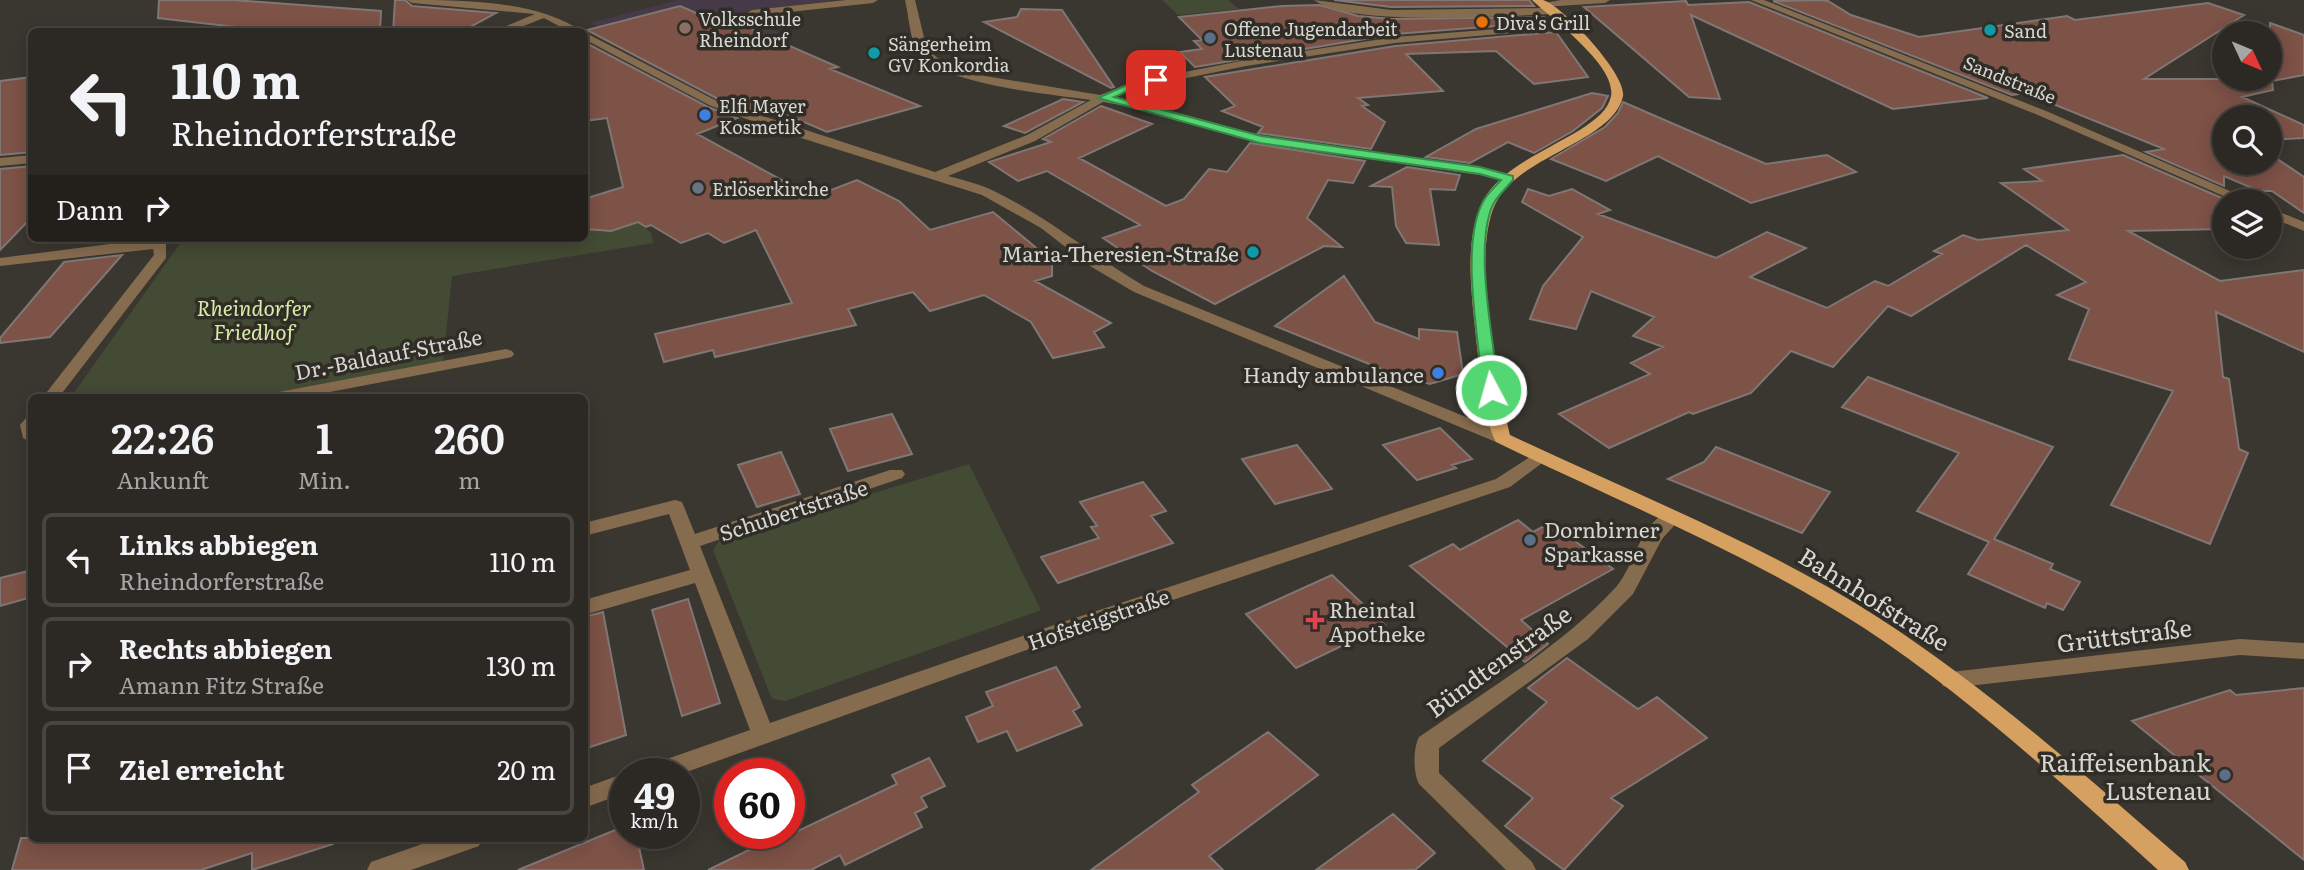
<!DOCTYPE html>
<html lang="de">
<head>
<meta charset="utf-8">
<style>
	body { margin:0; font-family:Literata,serif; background:#383531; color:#f1f3f6; height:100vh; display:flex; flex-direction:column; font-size:26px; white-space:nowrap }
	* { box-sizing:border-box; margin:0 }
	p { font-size:23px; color:#a6a6a6 }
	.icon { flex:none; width:38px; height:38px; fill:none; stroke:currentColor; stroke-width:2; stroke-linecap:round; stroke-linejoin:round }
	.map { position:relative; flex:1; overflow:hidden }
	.drawer { position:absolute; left:28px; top:394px; width:560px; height:448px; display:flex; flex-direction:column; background:#2c2924; border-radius:10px; box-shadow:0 4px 18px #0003,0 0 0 2px #484541 }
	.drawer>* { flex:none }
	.top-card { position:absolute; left:28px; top:28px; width:560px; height:214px; border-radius:10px; box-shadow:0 4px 18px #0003,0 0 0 2px #484541; background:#2c2924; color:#f1f3f6; overflow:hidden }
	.needle { width:46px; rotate:134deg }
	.buttons { position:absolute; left:2212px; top:21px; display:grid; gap:14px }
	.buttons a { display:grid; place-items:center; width:70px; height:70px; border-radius:50%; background:#2c2924; box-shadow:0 4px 18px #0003,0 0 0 2px #484541; font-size:35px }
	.speed { position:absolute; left:609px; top:758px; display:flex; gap:14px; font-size:35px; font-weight:700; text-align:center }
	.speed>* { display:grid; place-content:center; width:91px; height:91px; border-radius:50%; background:#2c2924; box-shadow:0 4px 18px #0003,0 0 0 2px #484541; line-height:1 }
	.speed small { font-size:18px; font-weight:400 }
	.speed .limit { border:10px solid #d22; background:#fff; color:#111 }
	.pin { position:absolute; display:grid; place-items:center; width:60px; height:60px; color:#fff; margin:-30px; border-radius:14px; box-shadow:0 4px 10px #0006 }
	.me { position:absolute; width:77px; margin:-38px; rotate:354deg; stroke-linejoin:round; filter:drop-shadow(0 0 5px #0008) }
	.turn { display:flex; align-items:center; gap:24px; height:147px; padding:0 28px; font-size:32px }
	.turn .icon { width:91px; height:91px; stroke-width:2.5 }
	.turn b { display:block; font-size:49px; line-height:60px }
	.then { display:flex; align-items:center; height:66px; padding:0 28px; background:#0003; gap:14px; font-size:26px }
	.eta { display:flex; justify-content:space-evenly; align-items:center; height:119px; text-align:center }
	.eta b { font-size:42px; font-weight:600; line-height:49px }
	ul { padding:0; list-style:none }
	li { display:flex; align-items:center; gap:21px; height:94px; margin:0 14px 10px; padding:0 14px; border:4px solid #484541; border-radius:10px }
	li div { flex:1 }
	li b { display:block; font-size:26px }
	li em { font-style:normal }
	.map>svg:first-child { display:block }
	.education { fill:#473a48 }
	.green { fill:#444b34 }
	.building { fill:#7d5247; stroke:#807674; stroke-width:2 }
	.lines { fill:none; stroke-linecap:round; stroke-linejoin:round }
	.minor { fill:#866c4f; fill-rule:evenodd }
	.major { fill:#d5a060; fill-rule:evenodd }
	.route { fill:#54d672; stroke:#378b4a; stroke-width:2 }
	.food-dot { fill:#e8710a; stroke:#2f2d26; stroke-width:2.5 }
	.education-dot { fill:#8d6e63; stroke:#2f2d26; stroke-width:2.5 }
	.culture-dot { fill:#0f9aa8; stroke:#2f2d26; stroke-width:2.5 }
	.service-dot { fill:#5c6f8a; stroke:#2f2d26; stroke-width:2.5 }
	.shop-dot { fill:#3f7fe0; stroke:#2f2d26; stroke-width:2.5 }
	.worship-dot { fill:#6b7280; stroke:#2f2d26; stroke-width:2.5 }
	.health-dot { fill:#e0444e; stroke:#2f2d26; stroke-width:2.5 }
	.labels { text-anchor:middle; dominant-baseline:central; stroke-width:7; stroke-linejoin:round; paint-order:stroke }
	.far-poi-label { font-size:18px; fill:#d8d6d2; stroke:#2f2d26; text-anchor:start }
	.far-street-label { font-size:18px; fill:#d8d6d2; stroke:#2f2d26 }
	.poi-label { font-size:21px; fill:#d8d6d2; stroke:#2f2d26; text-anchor:end }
	.park-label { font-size:21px; font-style:italic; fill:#d8eca8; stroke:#2f2d26 }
	.street-label { font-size:21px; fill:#d8d6d2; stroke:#2f2d26 }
	.near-street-label { font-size:24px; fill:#d8d6d2; stroke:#2f2d26 }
	.near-poi-label { font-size:24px; fill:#d8d6d2; stroke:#2f2d26; text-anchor:end }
</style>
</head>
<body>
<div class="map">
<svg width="2304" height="870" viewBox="0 0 2304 870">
	<rect width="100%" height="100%" fill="#3a3730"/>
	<path class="education" d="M678 0H831V1L746 11 745 16 780 33 670 65 590 23Z"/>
	<path class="green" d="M1162 0H1228L1239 9 1178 15Z
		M638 222 651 233 653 243 452 276 443 362 263 397H71L184 238H584L585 226C599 238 621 228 638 222Z
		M969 464 1041 610 785 701 772 699 713 550 720 540Z"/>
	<path class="building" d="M159 0H233L381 11 380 32H279L158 18Z
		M395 0H405L412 6 496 13 461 32H393Z
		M1334 0H1529L1534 6 1391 7Z
		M1820 0 1828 1 1851 15 1919 37 2067 16 2075 20 2208 3 2244 15 2144 79H2270V23L2304 35V75L2272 81 2273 90 2242 97 2304 125V138L2270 140V117H2224V163H2270V154L2304 177V213L2272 191H2259L2224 176V186L2146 152 2164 149 2026 93 2012 95 1773 1Z
		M1686 1 1688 5 1749 2 1988 98 1893 109 1691 15 1720 99 1689 97 1584 7Z
		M1319 5 1358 16 1391 19 1545 17 1549 22 1395 34 1195 67 1180 52 1202 49 1194 41 1202 40 1179 17 1282 6Z
		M680 6 733 29 744 26 838 67 830 69 920 106 827 132 767 106 755 111 718 99 587 30Z
		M1021 9 1062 10 1114 87 1111 88 984 22 1017 17Z
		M1556 32 1588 77 1534 84 1496 51 1406 54 1443 91 1358 98 1368 105 1362 106 1385 122 1371 149 1258 133 1263 127 1222 111 1235 106 1205 77 1395 46Z
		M584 42 708 107 737 118 697 134 813 197 857 180 899 201 930 230 993 212 1052 261V276L1035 281 1111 323 1094 332 1104 347 1053 358 1031 322 984 295 930 311 913 292 848 309 856 325 715 357 713 350 664 362 655 334 792 303 756 230 724 243 708 233 681 243 651 225 646 227 638 222 611 231 584 229V199L623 187 607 118 584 121Z
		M32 77V152L0 155V81Z
		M1592 93 1608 96 1602 108 1573 131 1534 153 1508 142 1470 163 1426 157 1476 129Z
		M1063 99 1083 102 1025 133 1004 126Z
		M1623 102 1766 164 1827 155 1856 172 1751 203 1658 156 1606 181 1551 159 1605 127 1618 113Z
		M1101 106 1152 124 1079 158 1166 206 1184 199 1209 169 1227 172 1250 143 1365 161 1353 183 1328 180 1307 218 1342 247 1324 246 1215 304 1152 271 1103 238 1140 225 1047 171 1018 181 989 162 1051 142 1043 139Z
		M2123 155 2224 199V229L2128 231 2220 281 2304 270V352L2216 312 2223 377 2229 379 2239 449 2248 453 2210 544 2111 505 2173 391 2069 359 2089 309 2057 295 2086 282 2026 245 1911 316 1888 306 1833 367 1791 351 1751 393 1693 414 1689 412 1609 448 1559 414 1650 374 1631 363 1663 347 1633 336 1654 317 1591 291 1576 329 1530 319 1543 286 1583 237 1522 202 1528 189 1549 196 1572 189 1610 210 1598 214 1716 258 1767 232 1806 248 1750 277 1827 308 1875 281 1888 286 1942 254 1934 251 1963 235 1978 240 2068 230 2001 183 2042 181 2024 169Z
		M32 166V217L0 250V169Z
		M1407 167 1460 175 1455 190 1430 189 1439 245 1406 243 1396 226 1392 187 1371 186Z
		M122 255 50 337 0 343V338L64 262Z
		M1344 276 1375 322 1419 339V329L1457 332 1463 374 1430 384 1394 374 1275 326Z
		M1868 377 2053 447 1994 539 2053 564 2050 569 2080 582 2063 610 2047 603 2045 608 1968 574 1989 542 1917 511 1959 453 1842 407Z
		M892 414 912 454 848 471 830 429Z
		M1440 428 1472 459 1452 465 1456 468 1417 480 1383 445Z
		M1297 445 1332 489 1275 504 1242 459Z
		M1716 447 1830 492 1802 533 1668 479 1704 462Z
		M781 452 800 494 757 507 738 465Z
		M1143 482 1166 511 1151 516 1173 543 1058 583 1041 557 1099 538 1091 527 1097 526 1080 502Z
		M1518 520 1533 532 1550 523 1613 569 1521 620 1548 644 1525 662 1410 566 1453 544 1460 550Z
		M32 570V597L0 606V578Z
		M1332 575 1385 625 1296 668 1246 614Z
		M688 599 720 703 682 716 652 610Z
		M603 612 626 735 587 748 584 617Z
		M1567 658 1638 709 1657 697 1707 738 1611 798 1623 806 1564 870 1505 826 1533 798 1483 761 1547 702 1528 688Z
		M1056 667 1080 707 1073 711 1082 725 1017 751 1007 731 978 742 966 717 993 706 986 692Z
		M2304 688V860L2132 721 2230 690 2236 695Z
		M1268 732 1318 775 1209 856 1223 870H1091L1199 792 1192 785Z
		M929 758 945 786 921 797 927 807 915 813 922 827 845 865 840 855 811 870H708L796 827 798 831 897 784 892 775Z
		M1393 814 1435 853 1415 870H1316Z
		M625 826V833H636L644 870H518Z
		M21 838H332L333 844 252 870V853L201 870H12Z"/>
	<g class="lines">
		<path class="minor" d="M407 0C464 0 536 0 583 32H570L544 18 508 32H492L535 14 412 3Z
			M846 0H878L873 3 752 16 747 13 752 10Z
			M905 0H915L927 50 945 63 973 74 1100 95 1134 82 1246 60 1395 37 1572 23V27L1568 28 1395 43 1246 66 1137 88 1114 97 1143 103 1261 136 1480 167 1514 175V181L1509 182 1480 175 1260 143 1138 108 1103 102 1035 141 948 176C963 180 980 184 994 191 1048 217 1093 256 1144 286L1508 434 1511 438 1508 442H1496L1134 292 1090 266 1041 228 982 195 779 131 709 105 584 39V32L717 101 935 172 1027 135 1091 100C1050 94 943 85 918 53 911 44 908 12 905 0Z
			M1314 0 1391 10 1552 8 1557 11 1552 14C1504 16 1348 27 1314 0Z
			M1561 0H1610L1605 3 1543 7 1538 4Z
			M1751 0H1764L2046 111 2253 201H2235L2038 115Z
			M32 155V163L0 166V158Z
			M2270 208 2304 222V231L2270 217Z
			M157 238H171L166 244V258L59 397H43L154 255 153 249 0 266V258Z
			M506 349 512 351 514 354 512 357 304 397H271L279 392Z
			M32 417V443L23 438 20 425 26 418Z
			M1539 451 1545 453 1548 457 1545 461 1510 487 1071 634 681 774H640L644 767 750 730 695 583 584 615V600L690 570 669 514 584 536V523L675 500 682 502 695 534 890 470H902L905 474 902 478 700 546 770 723 1057 624 1496 479Z
			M1672 511 1679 513 1682 517 1662 539 1633 594 1588 639 1439 748V773L1532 862 1536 870H1506L1419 784C1413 772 1413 749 1419 737 1486 690 1560 648 1616 587 1635 566 1640 519 1672 511Z
			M2240 639 2304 643V659L2240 655 1951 688 1943 686 1940 680 1943 674 1951 672Z
			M625 773V793L584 808V788Z
			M439 838H482L479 846 411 870H367L371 862Z"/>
		<path class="major" d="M1532 0C1536 0 1540 0 1543 0 1563 6 1627 75 1623 96 1614 140 1524 155 1498 199 1469 246 1497 382 1510 435 1634 494 1764 544 1879 618 1989 689 2087 777 2185 862L2189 870H2158C2064 785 1970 698 1864 628 1748 553 1619 502 1496 442 1484 422 1479 363 1476 338 1472 296 1463 241 1483 201 1508 152 1604 135 1611 96 1617 66 1551 18 1532 0Z"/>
	</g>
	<path class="route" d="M1156 77 1161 80 1160 82 1137 87 1114 97 1261 136 1480 167 1513 176V180C1507 187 1500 194 1495 201 1472 239 1494 344 1499 390L1496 393H1486L1483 390C1479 341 1459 242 1484 200 1488 193 1496 186 1501 180L1480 174 1260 143 1098 98 1131 83Z"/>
	<circle class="food-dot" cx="1482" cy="22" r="7"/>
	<circle class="education-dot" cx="685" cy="28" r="7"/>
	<g class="culture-dot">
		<circle cx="1990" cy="30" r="7"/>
		<circle cx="874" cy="53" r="7"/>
		<circle cx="1253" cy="252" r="7"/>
	</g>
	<g class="service-dot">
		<circle cx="1210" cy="38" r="7"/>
		<circle cx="1530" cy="540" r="7"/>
		<circle cx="2225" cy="775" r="7"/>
	</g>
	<g class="shop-dot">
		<circle cx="705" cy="115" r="7"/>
		<circle cx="1438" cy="373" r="7"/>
	</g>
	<circle class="worship-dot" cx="698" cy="188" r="7"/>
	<path class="health-dot" d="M1311.5 609.5h7v7h7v7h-7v7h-7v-7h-7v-7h7z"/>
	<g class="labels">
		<g class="far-poi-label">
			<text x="699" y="18">Volksschule<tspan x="699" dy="21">Rheindorf</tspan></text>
			<text x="1496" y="22">Diva's Grill</text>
			<text x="1224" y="28">Offene Jugendarbeit<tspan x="1224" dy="21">Lustenau</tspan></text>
			<text x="2004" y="30">Sand</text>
			<text x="888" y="43">Sängerheim<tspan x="888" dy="21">GV Konkordia</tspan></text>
			<text x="719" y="105">Elfi Mayer<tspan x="719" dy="21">Kosmetik</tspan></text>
			<text x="712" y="188">Erlöserkirche</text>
		</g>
		<g class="far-street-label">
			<text transform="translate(2010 79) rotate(22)">Sandstraße</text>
		</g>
		<g class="poi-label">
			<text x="1239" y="252">Maria-Theresien-Straße</text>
			<text x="1424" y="373">Handy ambulance</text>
			<text x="1544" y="528" text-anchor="start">Dornbirner<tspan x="1544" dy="24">Sparkasse</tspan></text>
			<text x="1329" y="608" text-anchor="start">Rheintal<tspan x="1329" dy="24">Apotheke</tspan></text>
		</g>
		<g class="park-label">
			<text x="254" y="306">Rheindorfer<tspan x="254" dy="24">Friedhof</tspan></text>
		</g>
		<g class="street-label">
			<text transform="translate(388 353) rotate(-11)">Dr.-Baldauf-Straße</text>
			<text transform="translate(793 509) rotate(-18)">Schubertstraße</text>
			<text transform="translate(1098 618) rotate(-19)">Hofsteigstraße</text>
		</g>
		<g class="near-street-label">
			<text transform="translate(1875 598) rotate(32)">Bahnhofstraße</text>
			<text transform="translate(2124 634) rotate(-7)">Grüttstraße</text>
			<text transform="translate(1498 660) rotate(-36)">Bündtenstraße</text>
		</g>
		<g class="near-poi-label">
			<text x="2211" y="761">Raiffeisenbank<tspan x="2211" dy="28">Lustenau</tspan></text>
		</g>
	</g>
</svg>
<div class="buttons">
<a><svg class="needle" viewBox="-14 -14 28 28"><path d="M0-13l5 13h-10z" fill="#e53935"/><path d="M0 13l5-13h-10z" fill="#a6a6a6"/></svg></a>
<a><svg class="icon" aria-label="search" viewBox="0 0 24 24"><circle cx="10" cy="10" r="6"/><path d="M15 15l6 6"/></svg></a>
<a><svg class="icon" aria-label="layers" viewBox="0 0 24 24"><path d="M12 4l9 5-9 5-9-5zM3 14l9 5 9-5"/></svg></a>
</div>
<div class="speed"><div>49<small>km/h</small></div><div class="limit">60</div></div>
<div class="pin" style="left:1156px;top:80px;background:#d93025"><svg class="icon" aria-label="arrive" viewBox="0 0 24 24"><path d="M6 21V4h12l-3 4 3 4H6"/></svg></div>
<svg class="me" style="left:1491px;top:390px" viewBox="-20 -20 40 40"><circle r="17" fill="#54d672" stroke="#fff" stroke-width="3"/><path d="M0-11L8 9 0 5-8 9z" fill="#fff"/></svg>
<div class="top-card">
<div class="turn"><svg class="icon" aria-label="left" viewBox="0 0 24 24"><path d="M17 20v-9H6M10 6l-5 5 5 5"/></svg><div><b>110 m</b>Rheindorferstraße</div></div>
<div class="then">Dann<svg class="icon" aria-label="right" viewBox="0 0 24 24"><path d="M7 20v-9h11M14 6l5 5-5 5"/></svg></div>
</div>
<section class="drawer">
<div class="eta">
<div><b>22:26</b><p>Ankunft</p></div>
<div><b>1</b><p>Min.</p></div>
<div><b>260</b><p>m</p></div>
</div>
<ul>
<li><svg class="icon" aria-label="left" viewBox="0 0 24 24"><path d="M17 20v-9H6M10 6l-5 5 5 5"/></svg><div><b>Links abbiegen</b><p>Rheindorferstraße</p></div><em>110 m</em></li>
<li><svg class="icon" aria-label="right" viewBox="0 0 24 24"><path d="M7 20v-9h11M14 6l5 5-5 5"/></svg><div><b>Rechts abbiegen</b><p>Amann Fitz Straße</p></div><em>130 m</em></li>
<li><svg class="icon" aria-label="arrive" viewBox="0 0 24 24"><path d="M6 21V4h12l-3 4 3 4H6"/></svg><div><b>Ziel erreicht</b></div><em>20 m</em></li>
</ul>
</section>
</div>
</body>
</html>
